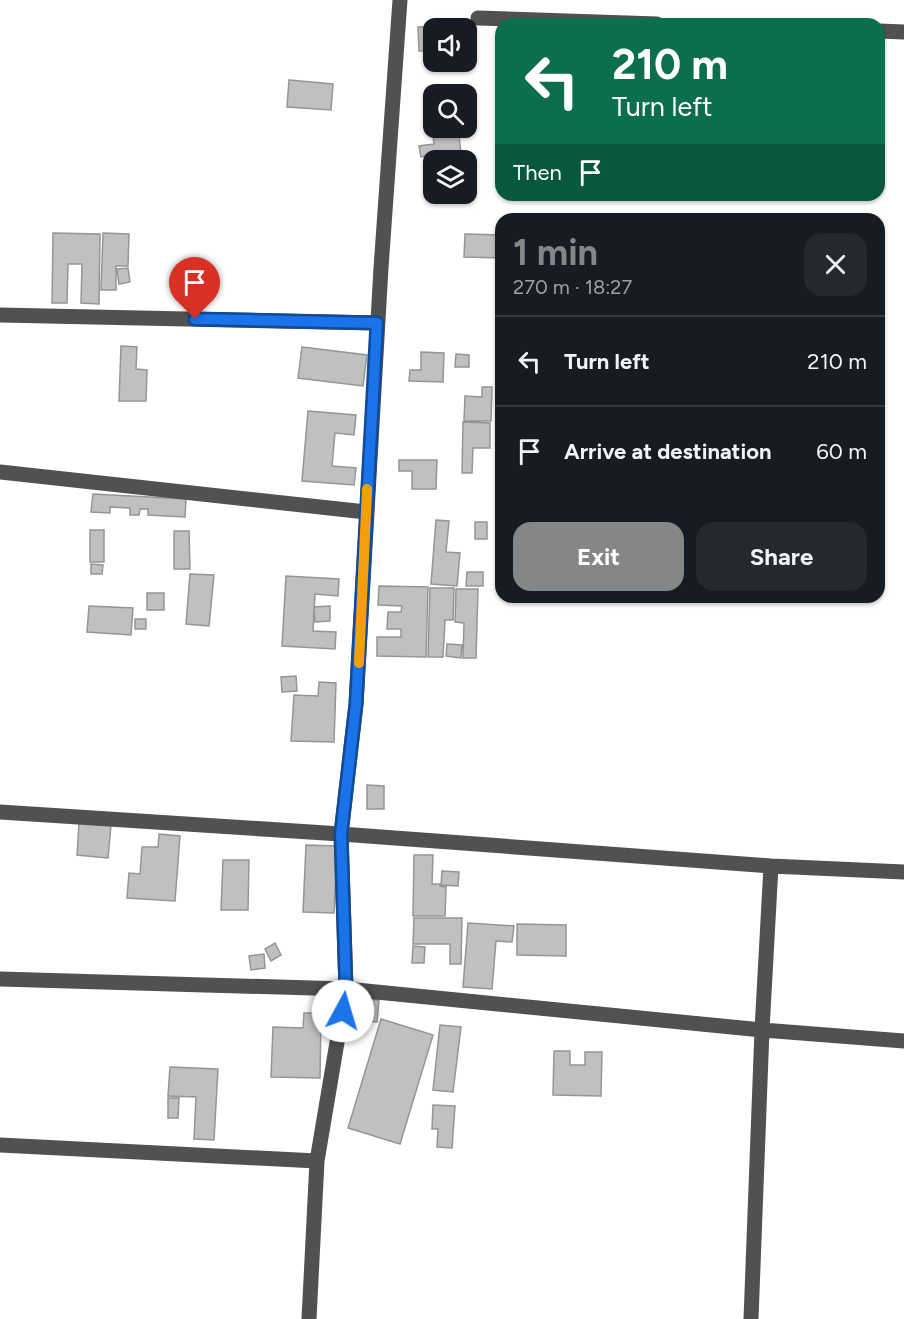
<!DOCTYPE html>
<html lang="en">
<head>
<meta charset="utf-8">
<style>
	body { margin:0; font-family:Figtree,sans-serif; background:#242831; color:#f1f3f6; height:100vh; display:flex; flex-direction:column; font-size:22px; white-space:nowrap }
	* { box-sizing:border-box; margin:0 }
	p { font-size:20px; color:#9ea1a6 }
	.icon { flex:none; width:33px; height:33px; fill:none; stroke:currentColor; stroke-width:2; stroke-linecap:round; stroke-linejoin:round }
	.map { position:relative; flex:1; overflow:hidden }
	.drawer { position:absolute; left:495px; top:213px; width:390px; height:390px; display:flex; flex-direction:column; background:#171b24; border-radius:18px; box-shadow:0 2px 4px #0004 }
	.drawer>* { flex:none }
	.top-card { position:absolute; left:495px; top:18px; width:390px; height:183px; border-radius:18px; box-shadow:0 2px 4px #0004; background:#0b6e4f; color:#fff; overflow:hidden }
	.buttons { position:absolute; left:423px; top:18px; display:grid; gap:12px }
	.buttons a { display:grid; place-items:center; width:54px; height:54px; border-radius:12px; background:#171b24; box-shadow:0 2px 4px #0004; font-size:30px }
	.pin { position:absolute; display:grid; place-items:center; width:51px; height:51px; color:#fff; margin:-62px -26px; border-radius:50% 50% 50% 0; rotate:-45deg; box-shadow:0 0 6px #0007 }
	.pin .icon { rotate:45deg }
	.me { position:absolute; width:66px; margin:-33px; rotate:6deg; stroke-linejoin:round; filter:drop-shadow(0 0 4px #0008) }
	.turn { display:flex; align-items:center; gap:21px; height:126px; padding:0 18px; font-size:27px }
	.turn .icon { width:78px; height:78px; stroke-width:2.5 }
	.turn b { display:block; font-size:42px; line-height:51px }
	.then { display:flex; align-items:center; height:57px; padding:0 18px; background:#0003; gap:12px; font-size:22px }
	.round { display:grid; place-items:center; flex:none; width:63px; height:63px; border-radius:18px; background:#242831 }
	.headline { display:flex; align-items:center; justify-content:space-between; height:102px; padding:0 18px }
	h1 { font-size:36px; font-weight:700; line-height:45px; color:#858687 }
	.cta { display:flex; gap:12px; margin-top:auto; padding:12px 18px }
	.cta a { flex:1; height:69px; border-radius:18px; background:#858687; color:#fff; font-size:24px; font-weight:700; line-height:69px; text-align:center }
	.cta a+a { background:#242831; color:#f1f3f6 }
	ul { padding:0; list-style:none }
	li { display:flex; align-items:center; gap:18px; height:90px; padding:0 18px; border-top:2px solid #363941 }
	li div { flex:1 }
	li b { display:block; font-size:22px }
	li em { font-style:normal }
	.map>svg:first-child { display:block }
	.building { fill:#c0c0c0; stroke:#959595; stroke-width:1.5 }
	.lines { fill:none; stroke-linecap:round; stroke-linejoin:round }
	.minor { stroke:#515151; stroke-width:15 }
	.route-casing { stroke:#114b97; stroke-width:15 }
	.route { stroke:#1a73e8; stroke-width:10 }
	.slow { stroke:#f59e0b; stroke-width:10 }
</style>
</head>
<body>
<div class="map">
<svg width="904" height="1319" viewBox="0 0 904 1319">
	<rect width="100%" height="100%" fill="#fff"/>
	<path class="building" d="M457 26V28H434V51H419L418 27Z
		M289 80 333 84 331 110 287 107Z
		M432 127 458 128 461 153 421 157 419 146 434 144Z
		M53 233 100 234 99 304 81 303 82 264H68L67 303H52Z
		M103 233 129 234 128 266H116V290H101Z
		M465 234 501 235V258L464 257Z
		M128 268 130 282 119 284 117 269Z
		M121 346 137 347 136 369 147 370 146 401H119Z
		M302 347 367 355 363 386 298 378Z
		M421 352 444 353 443 382 409 381 410 370H421Z
		M456 354 469 355V367H455Z
		M482 387H492L491 421H464L465 396 482 397Z
		M308 411 356 415 354 435 335 433 332 466 356 468 354 485 302 481Z
		M463 422 490 423V448H473L472 473H462Z
		M399 460H437L436 489H412V471H399Z
		M93 494 186 499 185 517 148 515V509H140L139 515H130V508L110 507V513L91 512Z
		M436 520 449 521 446 552 460 553 457 586 431 584Z
		M475 522H487V539H475Z
		M90 530H104V562H90Z
		M174 531H189L190 569H174Z
		M91 564 103 565 102 574H91Z
		M467 572H483V586H466Z
		M190 574 214 575 209 626 186 624Z
		M286 576 339 579 338 596 315 594 313 631 336 632 335 649 282 646Z
		M379 586 428 587 426 657 377 656V637H401V629H387L388 612H401L402 606 378 605Z
		M430 588H454L453 620H445L443 657H428Z
		M456 589H478L476 658H463L464 623 455 622Z
		M147 593H164V610H147Z
		M89 606 133 608 131 635 87 632Z
		M330 606V621L315 622 314 607Z
		M135 619H146V629H135Z
		M447 644 462 645 461 658 446 656Z
		M296 676 297 691 282 692 281 677Z
		M319 682 336 683 334 742 291 741 294 695 318 696Z
		M367 785 384 786V809H367Z
		M79 823 111 825 108 858 77 855Z
		M159 834 180 836 175 901 127 898 129 873 140 874 142 847H158Z
		M306 845 337 846 334 913 303 912Z
		M414 855H433L432 884H440V886L446 887 445 916H413Z
		M223 860H249L248 910H221Z
		M442 871 459 872 458 886 441 885Z
		M414 918H462L461 964H450V944H413Z
		M468 923 514 926 512 942 496 941 492 989 463 987Z
		M517 924 566 925V956L517 955Z
		M275 943 281 955 271 961 265 949Z
		M413 946 425 947 424 963H412Z
		M264 954 265 968 251 970 249 956Z
		M360 999 379 1000 377 1022 358 1020Z
		M304 1013H321L320 1078 271 1077 273 1027 303 1028Z
		M381 1019 433 1035 400 1144 348 1128Z
		M440 1025 461 1027 453 1092 433 1090Z
		M554 1051H570V1065H585V1052H602L601 1096 553 1095Z
		M170 1067 218 1069 214 1140 194 1139 196 1097 168 1096Z
		M168 1098H179L178 1118H168Z
		M433 1105 455 1106 452 1148 437 1147 438 1129H432Z"/>
	<g class="lines">
		<path class="minor" d="M478 18 657 24
			M879 31 904 32
			M0 315 377 323
			M0 472 366 512
			M0 812 341 834 771 866 904 872
			M0 979 346 989 762 1030 904 1041
			M0 1145 317 1161
			M309 1319 317 1161 346 989 341 834 356 704 381 268 400 0
			M751 1319 762 1030 771 866"/>
	</g>
	<g class="lines">
		<defs>
			<path id="route" d="M195 319 377 323 356 704 341 834 346 989 343 1011"/>
		</defs>
		<use href="#route" class="route-casing"/>
		<use href="#route" class="route"/>
		<path class="slow" d="M359 663 367 489"/>
	</g>
</svg>
<div class="buttons">
<a><svg class="icon" aria-label="sound" viewBox="0 0 24 24"><path d="M4 9h4l5-4v14l-5-4H4zM17 9q2 3 0 6"/></svg></a>
<a><svg class="icon" aria-label="search" viewBox="0 0 24 24"><circle cx="10" cy="10" r="6"/><path d="M15 15l6 6"/></svg></a>
<a><svg class="icon" aria-label="layers" viewBox="0 0 24 24"><path d="M12 4l9 5-9 5-9-5zM3 14l9 5 9-5"/></svg></a>
</div>
<div class="pin" style="left:195px;top:319px;background:#d93025"><svg class="icon" aria-label="arrive" viewBox="0 0 24 24"><path d="M6 21V4h12l-3 4 3 4H6"/></svg></div>
<svg class="me" style="left:343px;top:1011px" viewBox="-20 -20 40 40"><circle r="19" fill="#fff"/><path d="M0-13L10 11 0 6-10 11z" fill="#1a73e8"/></svg>
<div class="top-card">
<div class="turn"><svg class="icon" aria-label="left" viewBox="0 0 24 24"><path d="M17 20v-9H6M10 6l-5 5 5 5"/></svg><div><b>210 m</b>Turn left</div></div>
<div class="then">Then<svg class="icon" aria-label="arrive" viewBox="0 0 24 24"><path d="M6 21V4h12l-3 4 3 4H6"/></svg></div>
</div>
<section class="drawer">
<div class="headline"><div><h1>1 min</h1><p>270 m · 18:27</p></div><a class="round"><svg class="icon" aria-label="close" viewBox="0 0 24 24"><path d="M6 6l12 12M18 6L6 18"/></svg></a></div>
<ul>
<li><svg class="icon" aria-label="left" viewBox="0 0 24 24"><path d="M17 20v-9H6M10 6l-5 5 5 5"/></svg><div><b>Turn left</b></div><em>210 m</em></li>
<li><svg class="icon" aria-label="arrive" viewBox="0 0 24 24"><path d="M6 21V4h12l-3 4 3 4H6"/></svg><div><b>Arrive at destination</b></div><em>60 m</em></li>
</ul>
<div class="cta"><a>Exit</a><a>Share</a></div>
</section>
</div>
</body>
</html>
